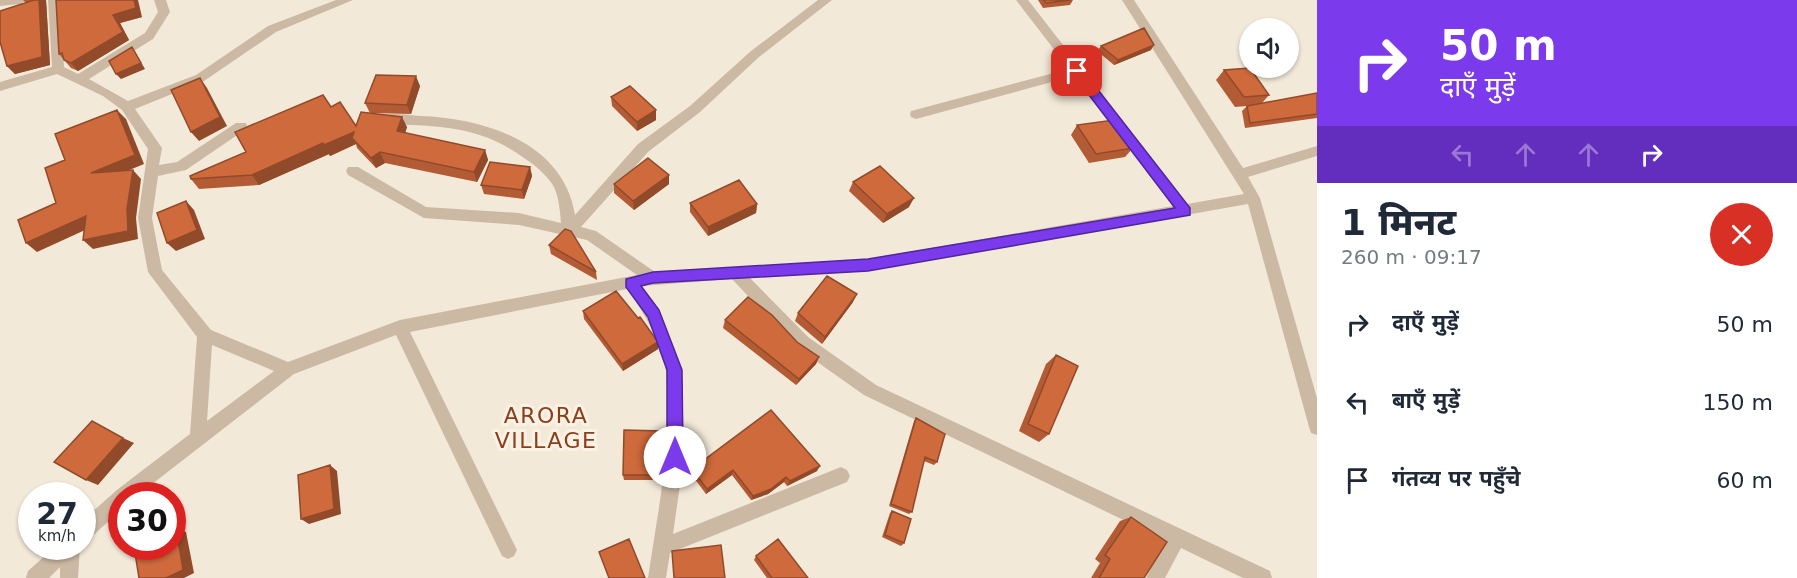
<!DOCTYPE html>
<html lang="hi">
<head>
<meta charset="utf-8">
<style>
	body { margin:0; font-family:"DejaVu Sans","Noto Sans Devanagari",sans-serif; background:#f6f6f7; color:#1f2937; height:100vh; display:flex; flex-direction:column; font-size:22px; white-space:nowrap }
	* { box-sizing:border-box; margin:0 }
	p { font-size:20px; color:#747a83 }
	.icon { flex:none; width:33px; height:33px; fill:none; stroke:currentColor; stroke-width:2; stroke-linecap:round; stroke-linejoin:round }
	.map { position:relative; flex:1; overflow:hidden }
	.side { display:flex; flex-direction:column; background:#fff; width:480px }
	.side>* { flex:none }
	.hud { background:#7c3aed; color:#fff; overflow:hidden }
	.buttons { position:absolute; left:1239px; top:18px; display:grid; gap:12px }
	.buttons a { display:grid; place-items:center; width:60px; height:60px; border-radius:50%; background:#fff; box-shadow:0 2px 4px #0004; font-size:30px }
	.speed { position:absolute; left:18px; top:482px; display:flex; gap:12px; font-size:30px; font-weight:700; text-align:center }
	.speed>* { display:grid; place-content:center; width:78px; height:78px; border-radius:50%; background:#fff; box-shadow:0 2px 4px #0004; line-height:1 }
	.speed small { font-size:15px; font-weight:400 }
	.speed .limit { border:9px solid #d22; background:#fff; color:#111 }
	.pin { position:absolute; display:grid; place-items:center; width:51px; height:51px; color:#fff; margin:-26px; border-radius:12px; box-shadow:0 3px 9px #0006 }
	.me { position:absolute; width:66px; margin:-33px; rotate:0deg; stroke-linejoin:round; filter:drop-shadow(0 0 4px #0008) }
	.turn { display:flex; align-items:center; gap:21px; height:126px; padding:0 24px; font-size:27px }
	.turn .icon { width:78px; height:78px; stroke-width:2.5 }
	.turn b { display:block; font-size:42px; line-height:51px }
	.lanes { display:flex; align-items:center; height:57px; padding:0 24px; background:#0003; justify-content:center; gap:30px; direction:ltr }
	.lanes .off { opacity:.35 }
	.round { display:grid; place-items:center; flex:none; width:63px; height:63px; border-radius:32px; background:#f6f6f7 }
	.headline { display:flex; align-items:center; justify-content:space-between; height:102px; padding:0 24px }
	h1 { font-size:36px; font-weight:800; line-height:45px }
	ul { padding:0; list-style:none }
	li { display:flex; align-items:center; gap:18px; height:78px; padding:0 24px }
	li div { flex:1 }
	li b { display:block; font-size:22px }
	li em { font-style:normal }
	main { display:flex; flex:1; min-height:0 }
	.map>svg:first-child { display:block }
	.lines { fill:none; stroke-linecap:round; stroke-linejoin:round }
	.street { fill:#ccb9a4; fill-rule:evenodd }
	.wall { fill:#b25b34 }
	.shaded-wall { fill:#914a2a }
	.building { fill:#cf6a3c; stroke:#914a2a; stroke-width:1.5 }
	.route { fill:#7c3aed; stroke:#51269a; stroke-width:1.5 }
	.labels { text-anchor:middle; dominant-baseline:central; stroke-width:6; stroke-linejoin:round; paint-order:stroke }
	.quarter-label { font-size:22px; letter-spacing:1.5px; fill:#8c3d1a; stroke:#fbf2e6 }
</style>
</head>
<body>
<main>
<div class="map">
<svg width="1317" height="578" viewBox="0 0 1317 578">
	<rect width="100%" height="100%" fill="#f3e9d9"/>
	<g class="lines">
		<path class="street" d="M0 0H26L20 4 0 6Z
			M48 0H60L64 67 78 74 145 33 158 12 154 0H166L170 12 153 39 89 79 128 101 196 75 268 26 336 0H353L276 32 204 81 135 109 162 148 159 165 177 162 236 123H246L247 126 246 129 186 170 158 176 152 218 162 270 211 330 288 362 400 320 637 275 587 240 519 225 424 218 348 175 346 171 348 167H358L426 207 519 213 561 223C560 211 559 198 554 187 547 175 535 165 524 158 479 125 438 126 384 124L378 119 379 116C392 112 408 115 421 116 484 118 564 143 575 215L638 144 690 106 751 51 818 0H832L759 57 700 112 648 152 581 227 596 231 655 272 868 259 1173 206 1074 76 916 119 911 117 910 114 911 111 1069 69 1016 0H1028L1187 204 1244 194 1122 0H1134L1243 168 1317 146V156L1248 177 1260 198 1317 398V435L1311 433 1309 427 1248 204 868 271 750 278 808 337 876 385 1270 571 1272 578H1243L1181 548 1165 578H1146L1165 540 864 395 796 347 732 279 642 286 659 309 682 370 684 457 673 534 841 467 847 470 850 476 847 482 670 553 666 578H648C658 510 673 441 666 372 663 344 643 311 627 289L410 332 514 544 517 550 514 556 508 559 502 556 396 335 294 374 138 495H122V509L88 540 82 543V521L118 489 190 434 197 337 148 272 138 218 148 149 122 110 103 96 57 74 0 91V82L52 67ZM212 345 274 371 207 421Z
			M56 546H80L78 578H60V567L49 578H26L28 571Z"/>
	</g>
	<path class="wall" d="M23 0H46L50 65 15 74 7 66 26 3Z
		M56 0 142 17 120 23 129 40 78 71 71 68 59 54Z
		M1038 0H1073L1070 5 1043 8Z
		M1101 46 1151 50 1114 65 1097 51Z
		M1224 70 1269 95 1262 103 1317 93V118L1245 128 1242 111 1247 106 1235 107 1216 80Z
		M420 86 411 114 370 113 365 103Z
		M611 97 656 120 637 131 612 106Z
		M331 107 356 126 407 127 405 133 485 150 488 160 477 182 385 163 376 168 357 148 356 144 330 156 329 154 259 185 199 189 191 179 246 152Z
		M1077 125 1133 148 1125 157 1089 163 1071 135Z
		M530 167 532 176 524 199 484 194 481 185Z
		M853 182 909 207 883 223 849 191Z
		M614 184H669L634 210 614 193Z
		M690 203 757 204 756 213 708 236 690 212Z
		M549 245 596 272 597 280 551 254Z
		M853 302 822 344 795 321 798 313Z
		M583 311 658 349 623 371 584 319Z
		M725 320 797 342 819 357 816 364 796 385 723 328Z
		M1056 355 1049 434 1039 442 1019 431 1046 364Z
		M916 418 937 462 934 465 924 461 912 512 909 514 889 506 914 421Z
		M663 431 660 480H624L623 475Z
		M692 469 817 471 787 486 784 482 768 494 751 500 732 475 706 494 691 474Z
		M892 511 904 543 901 546 882 537 890 513Z
		M1131 517 1144 578H1091L1100 563 1095 559 1120 521Z
		M756 556 808 578H767L754 560Z"/>
	<path class="shaded-wall" d="M39 0H46L50 65 15 74 7 66Z
		M134 0H138L142 17 120 23 129 40 78 71 71 63 113 15Z
		M1154 45 1151 50 1114 65 1118 60Z
		M132 47 145 69 121 79 116 74Z
		M416 76 420 86 411 114 407 105Z
		M200 78 207 88 227 126 199 141 191 132Z
		M117 110 126 119 144 164 100 182 91 173Z
		M656 110V120L637 131V122Z
		M402 117 407 127 402 142 397 131Z
		M354 132 352 138 356 144 330 156 324 145Z
		M323 143 329 154 259 185 252 175Z
		M485 150 488 160 477 182 474 172Z
		M380 152 385 163 376 168 371 158Z
		M530 167 532 176 524 199 522 190Z
		M133 170 141 179 136 218 138 239 93 249 83 240 127 209Z
		M669 175V184L634 210 633 201Z
		M914 198 909 207 883 223 887 214Z
		M186 201 194 210 205 239 176 251 167 243Z
		M757 204 756 213 708 236V227Z
		M86 216 96 225 37 252 26 243Z
		M857 294 853 302 822 344 825 337Z
		M658 342V349L623 371 622 364Z
		M819 357 816 364 796 385 799 379Z
		M123 438 134 443 98 485 86 480Z
		M330 465 337 471 341 514 309 524 301 519Z
		M820 466 817 471 787 486 790 481Z
		M733 470 732 475 706 494 707 489Z
		M786 477 784 482 768 494 751 500 753 496Z
		M176 527 186 532 194 573 184 578H166Z"/>
	<path class="building" d="M34 0H39L42 57 7 66 0 42V11Z
		M56 0H134L136 8 113 15 123 32 71 63 64 60 62 53 59 54Z
		M1044 0H1071L1046 3Z
		M1144 28 1154 45 1118 60 1101 46Z
		M132 47 141 63 116 74 109 61Z
		M1250 68 1269 95 1244 97 1224 70Z
		M376 75 416 76 407 105 365 103Z
		M200 78 220 117 191 132 171 90Z
		M630 86 656 110 637 122 611 97Z
		M1317 93V114L1250 123 1247 106Z
		M323 95 331 107 340 102 356 126 361 112 402 117 397 131 485 150 474 172 380 152 371 158 352 138 354 132 324 145 323 143 252 175 191 179 190 176 246 152 235 132Z
		M117 110 135 155 91 173 133 170 127 209 128 231 83 240 86 216 26 243 18 220 56 203 45 168 65 160 55 134Z
		M1114 120 1133 148 1096 154 1077 125Z
		M648 158 669 175 633 201 614 184Z
		M490 162 530 167 522 190 481 185Z
		M880 166 914 198 887 214 853 182Z
		M739 180 757 204 708 227 690 203Z
		M186 201 197 230 167 243 157 213Z
		M565 229 571 231 596 272 549 245Z
		M827 276 857 294 825 337 798 313Z
		M616 291 638 318 640 317 658 342 622 364 583 311Z
		M748 297 772 315 797 342 819 357 799 379 725 320Z
		M1056 355 1078 366 1049 434 1028 424Z
		M771 410 820 466 790 481 786 477 771 489 753 496 733 470 707 489 692 469Z
		M916 418 945 434 937 462 925 457 912 512 891 504Z
		M92 421 123 438 86 480 54 462Z
		M624 430 663 431 661 475H623Z
		M330 465 334 509 301 519 298 475Z
		M892 511 911 519 904 543 885 535Z
		M1131 517 1167 542 1144 578H1099L1110 559 1105 555Z
		M176 527 183 570 166 578H139L134 547 172 546V529Z
		M629 539 645 578H609L599 552Z
		M778 539 808 578H772L756 556Z
		M721 545 725 578H674L672 551Z"/>
	<path class="route" d="M1077 67 1081 68 1190 208V215L868 271 653 283 641 286 659 310 682 370 683 457 681 463 675 465 670 463 667 457V370L648 317 626 287V279L653 272 868 259 1175 208 1073 74V68Z"/>
	<g class="labels">
		<g class="quarter-label">
			<text x="546" y="415">ARORA<tspan x="546" dy="25">VILLAGE</tspan></text>
		</g>
	</g>
</svg>
<div class="buttons">
<a><svg class="icon" aria-label="sound" viewBox="0 0 24 24"><path d="M4 9h4l5-4v14l-5-4H4zM17 9q2 3 0 6"/></svg></a>
</div>
<div class="speed"><div>27<small>km/h</small></div><div class="limit">30</div></div>
<div class="pin" style="left:1077px;top:71px;background:#d93025"><svg class="icon" aria-label="arrive" viewBox="0 0 24 24"><path d="M6 21V4h12l-3 4 3 4H6"/></svg></div>
<svg class="me" style="left:675px;top:457px" viewBox="-20 -20 40 40"><circle r="19" fill="#fff"/><path d="M0-13L10 11 0 6-10 11z" fill="#7c3aed"/></svg>
</div>
<section class="side">
<div class="hud">
<div class="turn"><svg class="icon" aria-label="right" viewBox="0 0 24 24"><path d="M7 20v-9h11M14 6l5 5-5 5"/></svg><div><b>50 m</b>दाएँ मुड़ें</div></div>
<div class="lanes"><svg class="icon off" aria-label="left" viewBox="0 0 24 24"><path d="M17 20v-9H6M10 6l-5 5 5 5"/></svg><svg class="icon off" aria-label="ahead" viewBox="0 0 24 24"><path d="M12 20V5M6 11l6-6 6 6"/></svg><svg class="icon off" aria-label="ahead" viewBox="0 0 24 24"><path d="M12 20V5M6 11l6-6 6 6"/></svg><svg class="icon" aria-label="right" viewBox="0 0 24 24"><path d="M7 20v-9h11M14 6l5 5-5 5"/></svg></div>
</div>
<div class="headline"><div><h1>1 मिनट</h1><p>260 m · 09:17</p></div><a class="round" style="background:#d93025;color:#fff"><svg class="icon" aria-label="close" viewBox="0 0 24 24"><path d="M6 6l12 12M18 6L6 18"/></svg></a></div>
<ul>
<li><svg class="icon" aria-label="right" viewBox="0 0 24 24"><path d="M7 20v-9h11M14 6l5 5-5 5"/></svg><div><b>दाएँ मुड़ें</b></div><em>50 m</em></li>
<li><svg class="icon" aria-label="left" viewBox="0 0 24 24"><path d="M17 20v-9H6M10 6l-5 5 5 5"/></svg><div><b>बाएँ मुड़ें</b></div><em>150 m</em></li>
<li><svg class="icon" aria-label="arrive" viewBox="0 0 24 24"><path d="M6 21V4h12l-3 4 3 4H6"/></svg><div><b>गंतव्य पर पहुँचे</b></div><em>60 m</em></li>
</ul>
</section>
</main>
</body>
</html>
